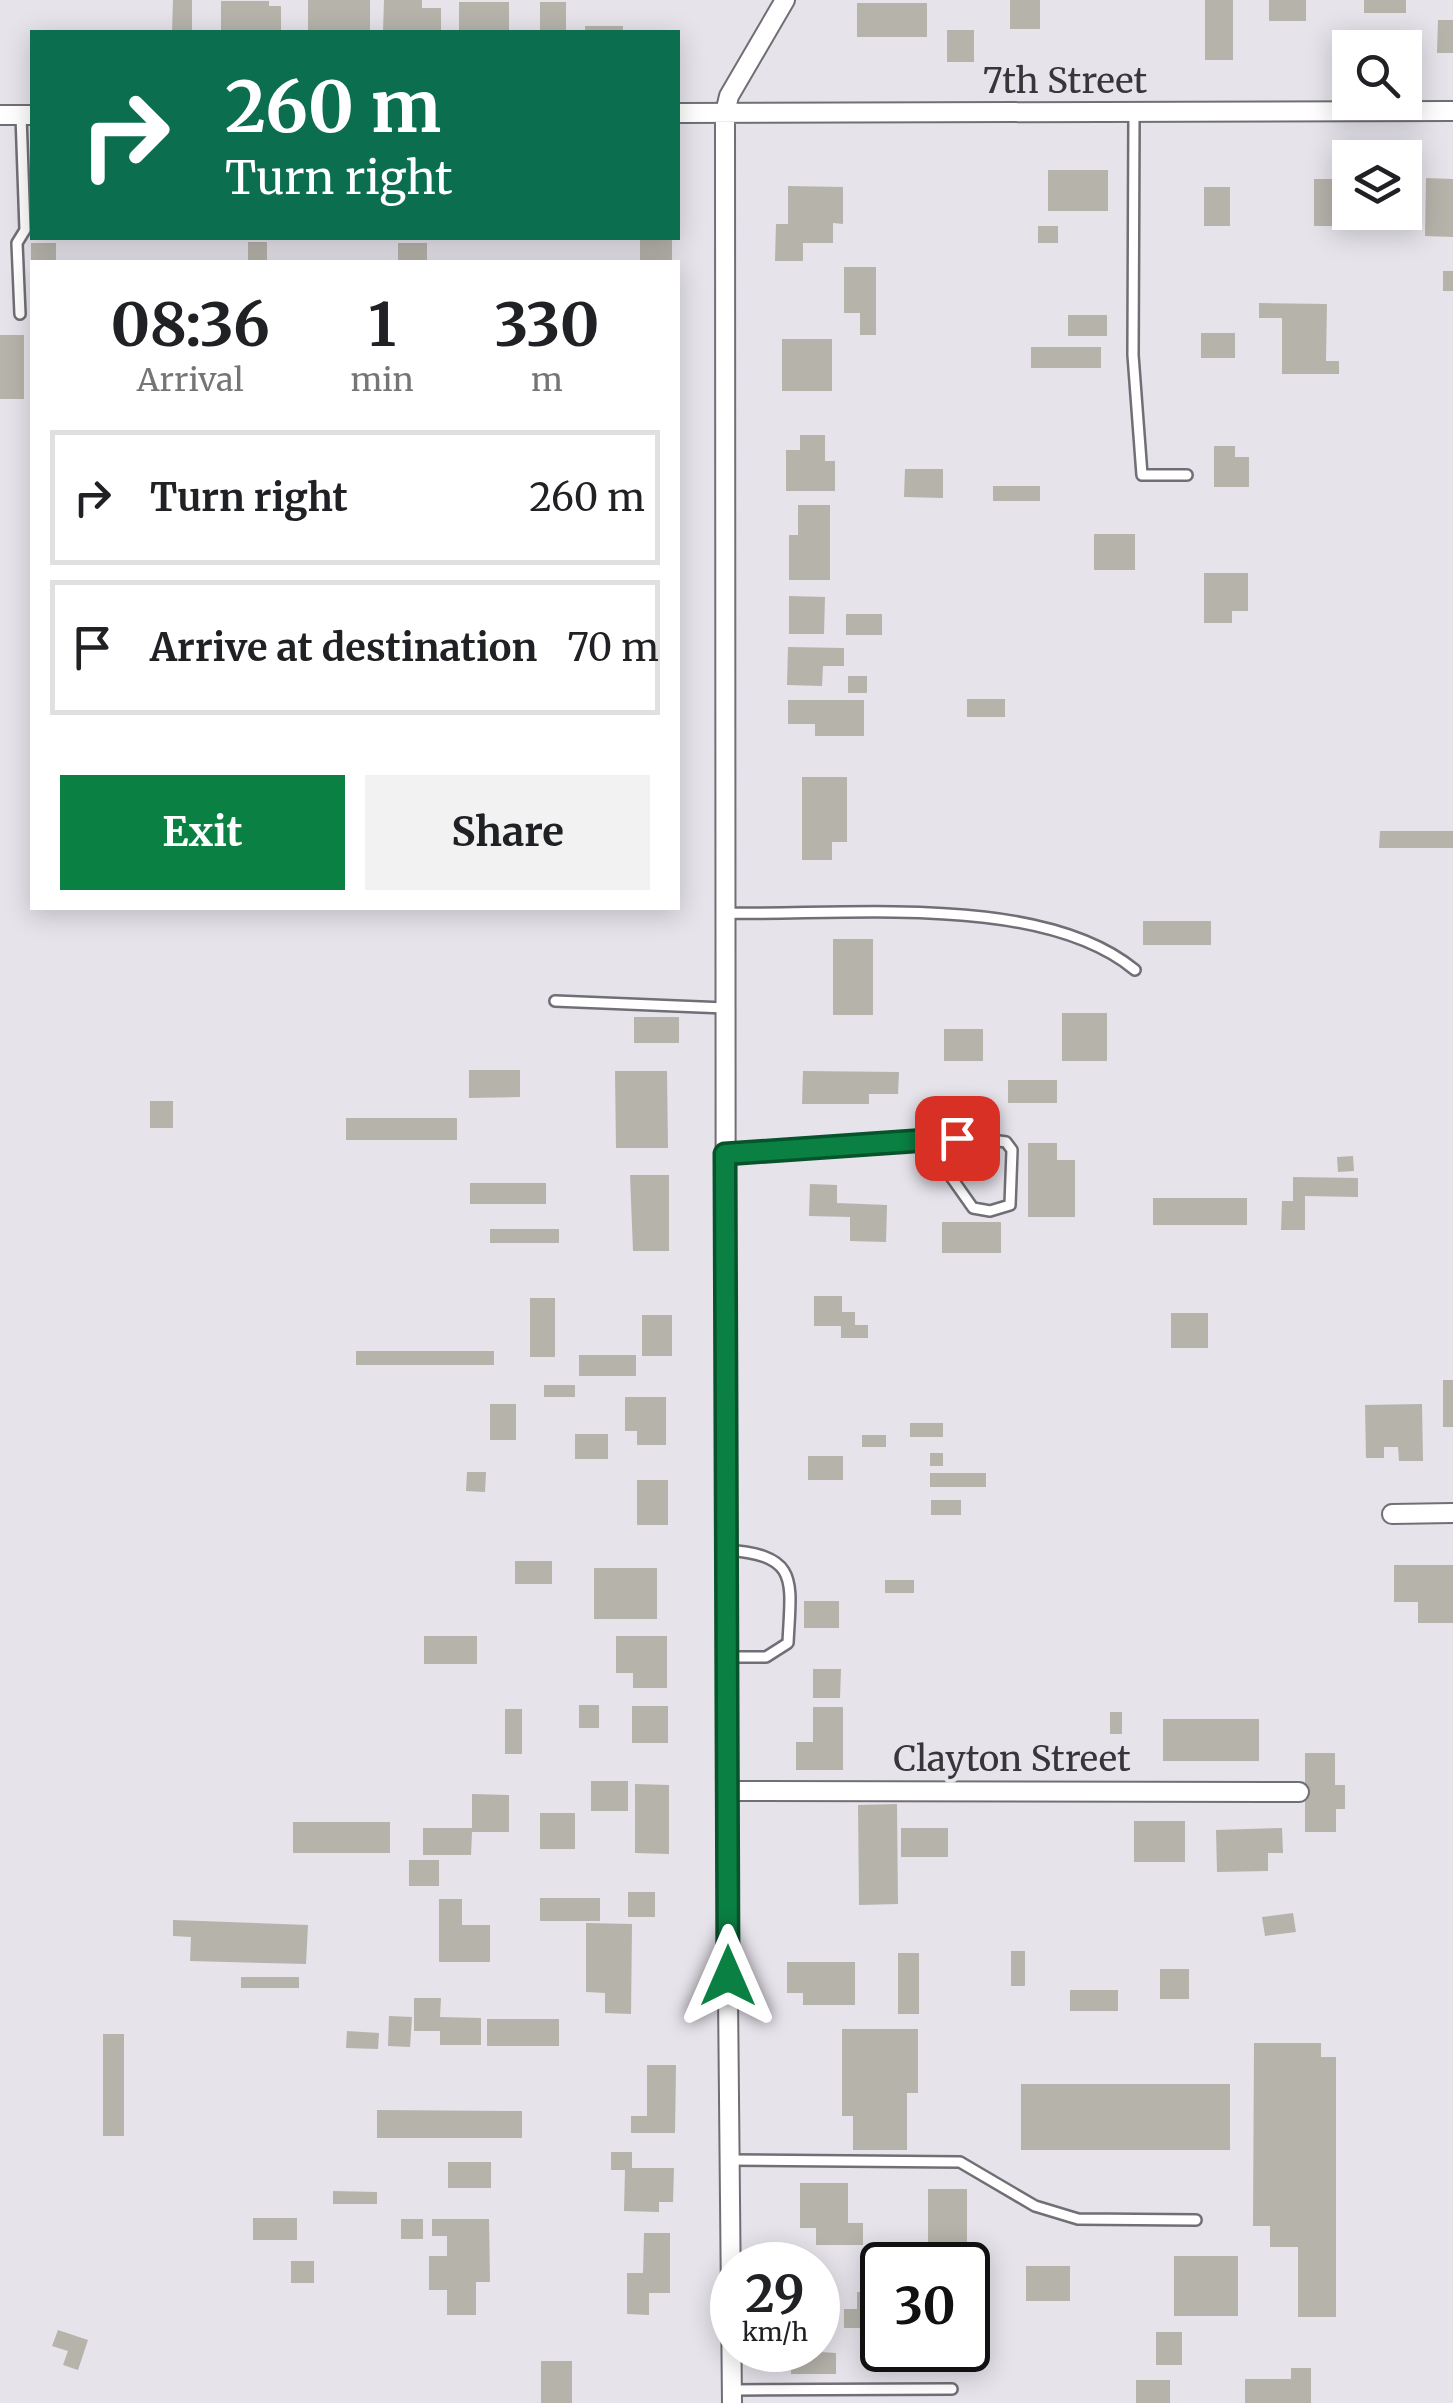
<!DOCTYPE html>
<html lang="en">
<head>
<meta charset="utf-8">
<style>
	body { margin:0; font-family:Merriweather,serif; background:#f2f2f2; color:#202124; height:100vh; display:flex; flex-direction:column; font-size:38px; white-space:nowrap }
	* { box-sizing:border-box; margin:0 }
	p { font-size:32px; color:#757577 }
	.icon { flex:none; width:55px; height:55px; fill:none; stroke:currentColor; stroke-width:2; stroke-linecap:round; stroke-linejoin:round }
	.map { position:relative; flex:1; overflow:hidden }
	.drawer { position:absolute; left:30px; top:260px; width:650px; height:650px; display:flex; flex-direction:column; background:#fff; border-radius:0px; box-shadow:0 5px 25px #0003 }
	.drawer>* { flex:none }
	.hud { position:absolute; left:30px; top:30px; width:650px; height:210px; border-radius:0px; box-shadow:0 5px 25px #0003; background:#0b6e4f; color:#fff; overflow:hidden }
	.controls { position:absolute; left:1332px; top:30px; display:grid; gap:20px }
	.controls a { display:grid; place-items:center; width:90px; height:90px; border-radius:0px; background:#fff; box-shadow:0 5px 25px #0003; font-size:50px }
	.speed { position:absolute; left:710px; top:2242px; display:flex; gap:20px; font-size:50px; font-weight:700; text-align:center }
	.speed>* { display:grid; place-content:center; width:130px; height:130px; border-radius:50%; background:#fff; box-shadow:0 5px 25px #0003; line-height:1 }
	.speed small { font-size:25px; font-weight:400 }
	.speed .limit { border:5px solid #111; border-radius:15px; background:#fff; color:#111 }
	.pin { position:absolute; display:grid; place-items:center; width:85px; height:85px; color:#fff; margin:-42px; border-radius:20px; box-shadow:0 5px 15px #0006 }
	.me { position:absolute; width:110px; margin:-55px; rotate:0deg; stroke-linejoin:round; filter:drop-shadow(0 0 8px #0008) }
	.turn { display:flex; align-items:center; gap:35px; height:210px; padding:0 30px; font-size:45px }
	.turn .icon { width:130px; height:130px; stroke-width:2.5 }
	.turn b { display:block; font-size:70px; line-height:85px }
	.eta { display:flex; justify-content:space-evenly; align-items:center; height:170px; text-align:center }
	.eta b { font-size:60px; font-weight:700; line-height:70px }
	.primary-button { display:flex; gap:20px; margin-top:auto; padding:20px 30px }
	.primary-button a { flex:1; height:115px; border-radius:0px; background:#0b8043; color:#fff; font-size:40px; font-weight:700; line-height:115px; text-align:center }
	.primary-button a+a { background:#f2f2f2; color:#202124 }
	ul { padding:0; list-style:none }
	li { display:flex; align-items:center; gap:30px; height:135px; margin:0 20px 15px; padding:0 10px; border:5px solid #e0e0e0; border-radius:0px }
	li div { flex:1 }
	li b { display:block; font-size:38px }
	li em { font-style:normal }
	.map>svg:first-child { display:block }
	.building { fill:#b6b3ab }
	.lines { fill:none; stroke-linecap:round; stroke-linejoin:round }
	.lane-casing { stroke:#726e76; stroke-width:14 }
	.street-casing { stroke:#726e76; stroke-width:22 }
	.lane { stroke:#fff; stroke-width:9 }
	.street { stroke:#fff; stroke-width:18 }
	.route-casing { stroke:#07532c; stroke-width:25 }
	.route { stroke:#0b8043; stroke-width:18 }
	.labels { text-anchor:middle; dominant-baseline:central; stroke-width:8; stroke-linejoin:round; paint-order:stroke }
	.street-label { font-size:35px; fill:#383639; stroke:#e6e3eb }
</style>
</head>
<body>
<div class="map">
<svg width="1453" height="2403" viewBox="0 0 1453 2403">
	<rect width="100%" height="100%" fill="#e6e3eb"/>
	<path class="building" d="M173 0H192V32H172Z
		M308 0H370V32H308Z
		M384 0H422V8H441V32H383Z
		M1010 0H1040V29H1010Z
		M1205 0H1233V60H1205Z
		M1269 0H1306V21H1269Z
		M1364 0H1406V13H1364Z
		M221 1H269V6H281V32H221Z
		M459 2H509V32H459Z
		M540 2H566V32H540Z
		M857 3H927V37H857Z
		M1438 20H1453V53H1437Z
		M585 26H623V32H585Z
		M947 30H974V62H947Z
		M1048 170H1108V211H1048Z
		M1426 178 1453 179V237L1425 236Z
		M1314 179H1350L1355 226H1314Z
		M788 186 843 187V224L833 223V243H803V261H775L776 224H788Z
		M1204 187H1230V226H1204Z
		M1038 226H1058V243H1038Z
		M640 238H672V262H640Z
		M248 242H267V262H248Z
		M31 243H56V262H31Z
		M398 243H427V262H398Z
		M844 267H876V335H860V313H844Z
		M1443 271H1453V291H1443Z
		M1259 303 1327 304 1326 361H1339V374H1282V318H1259Z
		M1068 315H1107V336H1068Z
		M1201 333H1235V358H1201Z
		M0 335H24V399H0Z
		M782 339H832V391H782Z
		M1031 347H1101V368H1031Z
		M800 435H825V461H835V491H786V450H800Z
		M1214 446H1235V457H1249V487H1214Z
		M905 469H943V498L904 497Z
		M993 486H1040V501H993Z
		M798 505H830V580H789V535H798Z
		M1094 534H1135V570H1094Z
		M1204 573H1248V611H1232V623H1204Z
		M789 596 825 597 824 634H789Z
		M846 614H882V635H846Z
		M788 647 844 648V666H823L822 686 787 685Z
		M848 676H867V693H848Z
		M967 699H1005V717H967Z
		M788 700H864V736H815V724H788Z
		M802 777H847V842H832V860H802Z
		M1380 831H1453V848H1379Z
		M1143 921H1211V945H1143Z
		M833 939H873V1015H833Z
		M1062 1013H1107V1061H1062Z
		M634 1017H679V1043H634Z
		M944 1029H983V1061H944Z
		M469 1070H520V1097L469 1098Z
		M615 1071H667L668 1148H616Z
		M803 1071 899 1072 898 1094H869V1104H802Z
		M1008 1080H1057V1103H1008Z
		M150 1101H173V1128H150Z
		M346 1118H457V1140H346Z
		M1028 1143H1057V1160H1075V1217H1028Z
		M1353 1156 1354 1171 1338 1172 1337 1157Z
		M630 1175H669V1251H633Z
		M1293 1177 1358 1178V1197L1305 1196V1230H1281L1282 1201H1293Z
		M470 1183H546V1204H470Z
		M810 1184 837 1185V1203L887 1205 886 1242 850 1241V1217L809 1216Z
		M1153 1198H1247V1225H1153Z
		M942 1222H1001V1253H942Z
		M490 1229H559V1243H490Z
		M814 1296H842V1312H855V1325H868V1338H841V1326H814Z
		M530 1298H555V1357H530Z
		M1171 1313H1208V1348H1171Z
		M642 1315H672V1356H642Z
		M356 1351H494V1365H356Z
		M579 1355H636V1376H579Z
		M1443 1380H1453V1427H1443Z
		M544 1385H575V1397H544Z
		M625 1397H666V1445H637V1431H625Z
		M490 1404H516V1440H490Z
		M1422 1404 1423 1461H1399L1398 1447H1384V1458H1366L1365 1405Z
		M910 1423H943V1437H910Z
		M575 1434H608V1459H575Z
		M862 1435H886V1447H862Z
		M930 1453H943V1466H930Z
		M808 1456H843V1480H808Z
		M467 1472H486L485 1492 466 1491Z
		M930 1473H986V1487H930Z
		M637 1480H668V1525H637Z
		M931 1500H961V1515H931Z
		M515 1561H552V1584H515Z
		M1394 1565H1453V1623H1418V1602H1394Z
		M594 1568H657V1619H594Z
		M885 1580H914V1593H885Z
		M804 1601H839V1628H804Z
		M424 1636H477V1664H424Z
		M616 1636H667V1688H633V1673H616Z
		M813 1669H841L840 1698H813Z
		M579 1705H599V1728H579Z
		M632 1706H668V1743H632Z
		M813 1707H843V1770H796V1742H813Z
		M505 1709H522V1754H505Z
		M1110 1712H1122V1734H1110Z
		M1163 1719H1259V1761H1163Z
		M1305 1753H1335V1785H1345V1809H1336V1832H1305Z
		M591 1781H628V1811H591Z
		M635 1784 669 1785V1854L635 1853Z
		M472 1794 509 1795V1832H472L471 1855H423V1828H472Z
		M897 1804 898 1904 859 1905 858 1805Z
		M540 1813H575V1849H540Z
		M1134 1821H1185V1862H1134Z
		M293 1822H390V1853H293Z
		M901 1828H948V1857H901Z
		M1282 1828 1283 1853H1268V1871L1217 1872 1216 1830Z
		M409 1860H439V1886H409Z
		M628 1892H655V1917H628Z
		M540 1898H600V1921H540Z
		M439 1899H462V1925H490V1962H439Z
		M1293 1913 1296 1932 1265 1936 1262 1917Z
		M173 1920 308 1925 306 1964 190 1961 191 1937 173 1936Z
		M586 1923 632 1924 631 2014 605 2013V1993L586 1992Z
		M1011 1951H1025V1986H1011Z
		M898 1953H919V2014H898Z
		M787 1962H855V2005H803V1993H787Z
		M1160 1969H1189V1999H1160Z
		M241 1977H299V1988H241Z
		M1070 1990H1118V2011H1070Z
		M414 1998H441L440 2017 481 2018V2045H440V2031H414Z
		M389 2016 412 2017 410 2047 388 2046Z
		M487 2019H559V2046H487Z
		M842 2029H918V2093H907V2150H853V2116H842Z
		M347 2031 379 2033 378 2049 346 2048Z
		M103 2034H124V2136H103Z
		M1254 2043H1321V2057H1336V2317H1298V2247H1270V2226H1253Z
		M647 2065H676L675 2133H631V2116H647Z
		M1021 2084H1230V2150H1021Z
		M377 2110 522 2111V2138H377Z
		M611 2152H632V2168H674L673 2202H659V2212L624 2211 625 2170H611Z
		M448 2162H491V2188H448Z
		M800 2183H848V2223H863V2245H816V2228H800Z
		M928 2189H967V2244H928Z
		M333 2191 377 2192V2204H333Z
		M253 2218H297V2240H253Z
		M401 2219H423V2239H401Z
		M432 2219H489L490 2282H476V2315H447V2290H429V2256H447V2236H432Z
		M644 2233H670V2293H649V2315L627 2314V2273H643Z
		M1174 2256H1238V2316H1174Z
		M291 2261H314V2283H291Z
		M955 2261H979V2323H968V2265H955Z
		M1026 2266H1070V2301H1026Z
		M857 2292H881V2328H844V2309H857Z
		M58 2330 88 2340 78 2370 63 2365 68 2351 52 2346Z
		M1156 2332H1182V2365H1156Z
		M791 2350 836 2353V2374H791Z
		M541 2361H572V2403H541Z
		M1291 2368H1311V2403H1245V2379H1291Z
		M1136 2380H1170V2403H1136Z"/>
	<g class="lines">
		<defs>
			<path id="lane" d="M1134 113 1133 355 1142 475H1187
				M20 314 17 243 25 230 21 115
				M725 913C844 916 1041 892 1135 970
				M555 1001 725 1008
				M725 1153C777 1147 829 1145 881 1142 923 1140 966 1135 1006 1142L1012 1150 1010 1205 990 1211 973 1208 925 1140
				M726 1550C800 1555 791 1580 788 1643L766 1657H726
				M730 2160 960 2162 1035 2206 1078 2219 1196 2220
				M732 2390 952 2389"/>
			<path id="street" d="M678 113 1453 111
				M0 115H32
				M1392 1514 1453 1513
				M726 1791 1299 1792
				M732 2403 726 1791 725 113 729 96 785 0"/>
		</defs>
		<use href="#lane" class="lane-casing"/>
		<use href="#street" class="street-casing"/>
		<use href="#lane" class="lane"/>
		<use href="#street" class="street"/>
	</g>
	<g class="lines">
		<defs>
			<path id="route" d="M728 1976 725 1154 957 1138"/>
		</defs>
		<use href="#route" class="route-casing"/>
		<use href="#route" class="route"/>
	</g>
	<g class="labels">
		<g class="street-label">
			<text x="1065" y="81">7th Street</text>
			<text x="1012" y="1759">Clayton Street</text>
		</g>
	</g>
</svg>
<div class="controls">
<a><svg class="icon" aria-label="search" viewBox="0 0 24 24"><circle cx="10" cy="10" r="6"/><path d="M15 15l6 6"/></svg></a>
<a><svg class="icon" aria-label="layers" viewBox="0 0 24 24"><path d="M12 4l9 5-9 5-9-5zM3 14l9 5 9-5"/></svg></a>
</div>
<div class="speed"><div>29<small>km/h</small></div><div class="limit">30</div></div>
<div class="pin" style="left:957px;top:1138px;background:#d93025"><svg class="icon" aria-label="arrive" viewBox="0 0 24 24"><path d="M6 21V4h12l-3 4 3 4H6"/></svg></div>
<svg class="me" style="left:728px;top:1976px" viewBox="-20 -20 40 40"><path d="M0-17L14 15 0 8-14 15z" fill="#0b8043" stroke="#fff" stroke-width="4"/></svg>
<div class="hud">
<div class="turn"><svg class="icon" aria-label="right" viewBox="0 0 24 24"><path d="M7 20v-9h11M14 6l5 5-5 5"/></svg><div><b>260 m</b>Turn right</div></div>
</div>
<section class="drawer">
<div class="eta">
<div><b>08:36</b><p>Arrival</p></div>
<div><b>1</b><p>min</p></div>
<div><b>330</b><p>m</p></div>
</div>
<ul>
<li><svg class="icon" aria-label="right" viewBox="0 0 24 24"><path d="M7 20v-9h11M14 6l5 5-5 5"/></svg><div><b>Turn right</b></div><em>260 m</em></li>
<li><svg class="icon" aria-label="arrive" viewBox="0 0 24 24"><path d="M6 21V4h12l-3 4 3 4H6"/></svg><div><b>Arrive at destination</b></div><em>70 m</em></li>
</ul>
<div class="primary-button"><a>Exit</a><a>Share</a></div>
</section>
</div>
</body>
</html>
